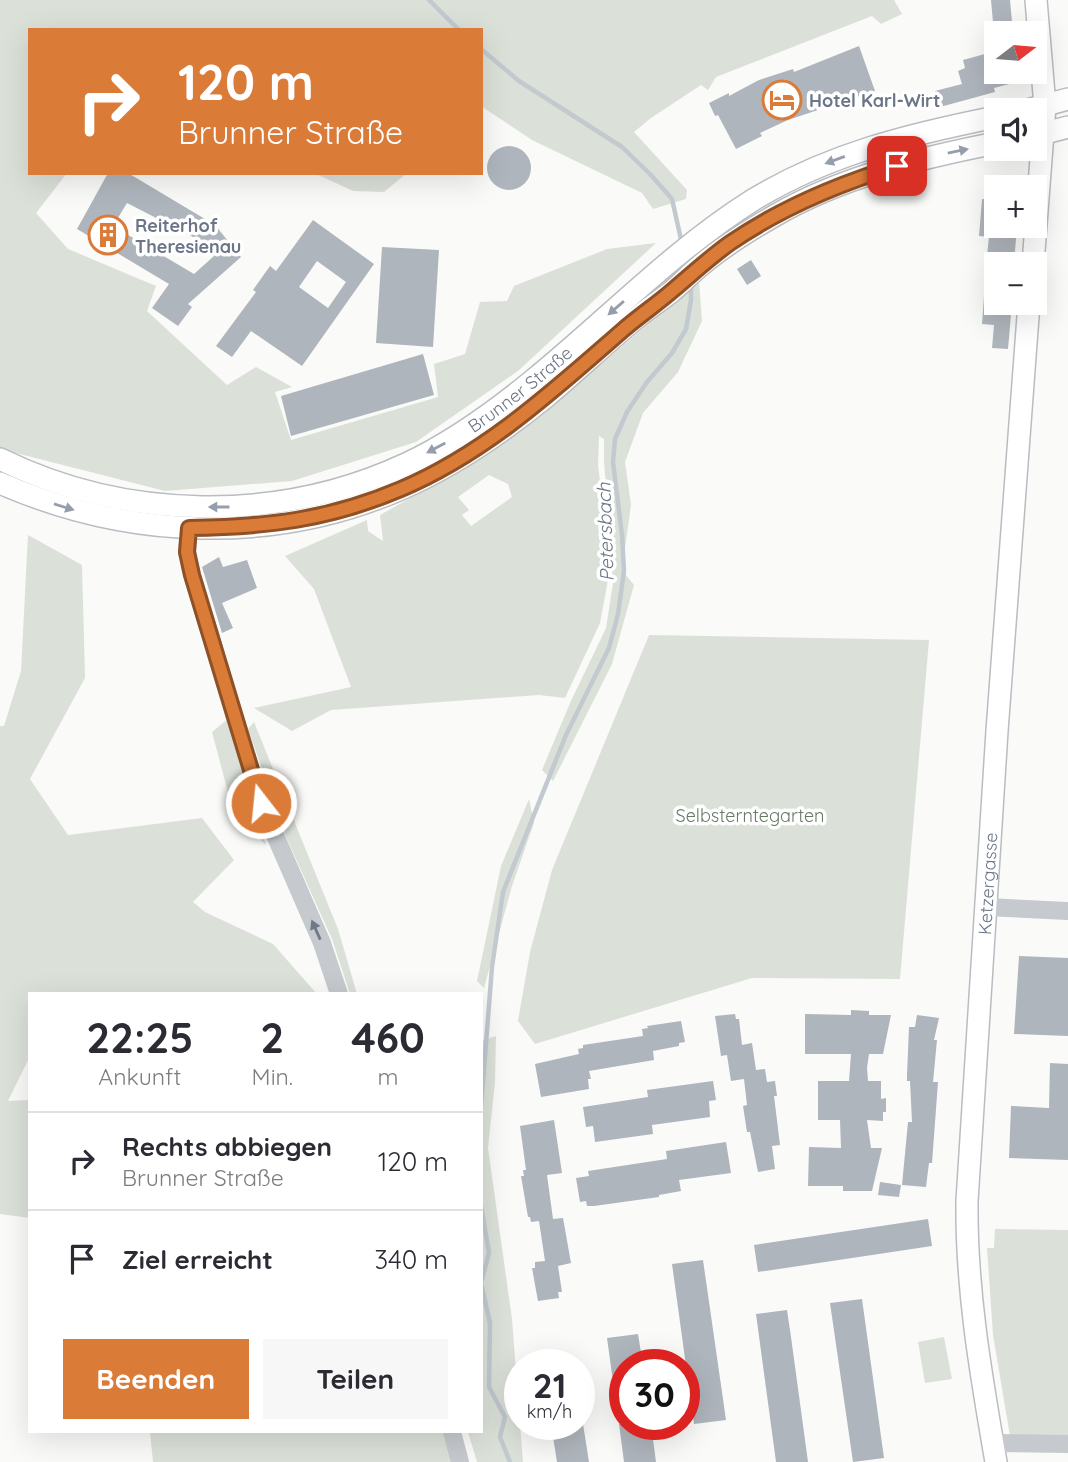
<!DOCTYPE html>
<html lang="de">
<head>
<meta charset="utf-8">
<style>
	body { margin:0; font-family:Quicksand,sans-serif; background:#f7f7f7; color:#2b2b33; height:100vh; display:flex; flex-direction:column; font-size:26px; white-space:nowrap }
	* { box-sizing:border-box; margin:0 }
	p { font-size:23px; color:#7c7c81 }
	.icon { flex:none; width:38px; height:38px; fill:none; stroke:currentColor; stroke-width:2; stroke-linecap:round; stroke-linejoin:round }
	.map { position:relative; flex:1; overflow:hidden }
	.details { position:absolute; left:28px; top:992px; width:455px; height:441px; display:flex; flex-direction:column; background:#fff; border-radius:0px; box-shadow:0 7px 28px #0002 }
	.details>* { flex:none }
	.banner { position:absolute; left:28px; top:28px; width:455px; height:147px; border-radius:0px; box-shadow:0 7px 28px #0002; background:#da7b38; color:#fff; overflow:hidden }
	.needle { width:46px; rotate:74deg }
	.fabs { position:absolute; left:984px; top:21px; display:grid; gap:14px }
	.fabs a { display:grid; place-items:center; width:63px; height:63px; border-radius:0px; background:#fff; box-shadow:0 7px 28px #0002; font-size:35px }
	.speed { position:absolute; left:504px; top:1349px; display:flex; gap:14px; font-size:35px; font-weight:700; text-align:center }
	.speed>* { display:grid; place-content:center; width:91px; height:91px; border-radius:50%; background:#fff; box-shadow:0 7px 28px #0002; line-height:1 }
	.speed small { font-size:18px; font-weight:400 }
	.speed .limit { border:10px solid #d22; background:#fff; color:#111 }
	.pin { position:absolute; display:grid; place-items:center; width:60px; height:60px; color:#fff; margin:-30px; border-radius:14px; box-shadow:0 4px 10px #0006 }
	.me { position:absolute; width:77px; margin:-38px; rotate:344deg; stroke-linejoin:round; filter:drop-shadow(0 0 5px #0008) }
	.turn { display:flex; align-items:center; gap:24px; height:147px; padding:0 35px; font-size:32px }
	.turn .icon { width:91px; height:91px; stroke-width:2.5 }
	.turn b { display:block; font-size:49px; line-height:60px }
	.eta { display:flex; justify-content:space-evenly; align-items:center; height:119px; text-align:center }
	.eta b { font-size:42px; font-weight:800; line-height:49px }
	.action { display:flex; gap:14px; margin-top:auto; padding:14px 35px }
	.action a { flex:1; height:80px; border-radius:0px; background:#da7b38; color:#fff; font-size:28px; font-weight:800; line-height:80px; text-align:center }
	.action a+a { background:#f7f7f7; color:#2b2b33 }
	ul { padding:0; list-style:none }
	li { display:flex; align-items:center; gap:21px; height:98px; padding:0 35px; border-top:2px solid #e1e1e2 }
	li div { flex:1 }
	li b { display:block; font-size:26px }
	li em { font-style:normal }
	.map>svg:first-child { display:block }
	.green { fill:#dbe1d9; fill-rule:evenodd }
	.lines { fill:none; stroke-linecap:round; stroke-linejoin:round }
	.stream { stroke:#c2c9cf; stroke-width:4.5 }
	.building { fill:#afb5bc; fill-rule:evenodd }
	.major-casing { stroke:#b9bcc1; stroke-width:24 }
	.minor { stroke:#c6c9cd; stroke-width:18 }
	.major { stroke:#fff; stroke-width:21 }
	.oneway { fill:#979eab }
	.oneway2 { fill:#70798a }
	.route-casing { stroke:#8e5024; stroke-width:18 }
	.route { stroke:#da7b38; stroke-width:12 }
	.labels { text-anchor:middle; dominant-baseline:central; stroke-width:7; stroke-linejoin:round; paint-order:stroke }
	.poi-label { font-size:18px; font-weight:bold; fill:#6b7587; stroke:#fff; text-anchor:start }
	.street-label { font-size:18px; fill:#6b7587; stroke:#fff }
	.park-label { font-size:18px; fill:#667a65; stroke:#fff }
	.water-label { font-size:19px; font-style:italic; fill:#677682; stroke:#fff }
</style>
</head>
<body>
<div class="map">
<svg width="1068" height="1462" viewBox="0 0 1068 1462">
	<rect width="100%" height="100%" fill="#fafaf8"/>
	<path class="green" d="M0 0H894L902 14 881 24 872 16 716 77 708 90 701 85 651 118 634 132 687 190 686 199 653 209 642 193 532 140 481 106V30H30V173H67L36 213 68 249 156 286 147 311 227 385 256 367 292 387 275 392 291 440 438 397 434 364 465 354 480 302 507 301 514 286 607 249 656 243 518 371 416 442 292 481 165 491 0 449Z
		M314 173H407L384 192 353 191Z
		M699 281 702 321 678 372 643 413 625 462 631 505 622 570 634 585 612 664 553 781 542 770 570 703 606 628 613 583 604 461V439L599 436 598 465 607 538 608 580 600 623 565 698 539 695 331 710 292 731 254 708 351 687 314 589 285 556 367 520 368 531 383 541 380 515 482 458 539 417ZM489 475 508 484 512 497 471 526 462 515 469 510 458 497Z
		M28 535 82 565 85 678 30 779 68 835 202 818 234 860 193 902 205 912 273 944 317 994H30V1056L8 1101 30 1100V1218L0 1214V726H4L21 671Z
		M649 635 929 640 900 979 752 978 535 1044 518 1021 530 952 552 870Z
		M229 718 266 845 234 815 212 732Z
		M254 722 338 929 357 994H350L332 939 286 837 248 729Z
		M529 799 534 823 512 886 484 988 477 981 501 866Z
		M496 1036 495 1082 488 1148 512 1319 523 1462H477L468 1432H481V1041Z
		M995 1229 1068 1230V1437L1010 1436 993 1335 987 1248H994Z
		M944 1337 952 1379 925 1383 918 1342Z
		M150 1432H443L452 1462H153Z"/>
	<g class="lines">
		<path class="stream" d="M429 0 459 30
			M481 49 519 81 622 147 650 174 672 199 682 244
			M481 1107 492 967 503 892 566 735 609 648 618 614 624 571 622 535 613 462 615 439 627 412 647 382 672 353 686 329 691 300V283
			M481 1206 489 1253 481 1283
			M481 1283 490 1323 489 1387 505 1417 500 1437 510 1462"/>
	</g>
	<path class="building" d="M991 0H1010L1013 33H994Z
		M859 46 875 91 788 120 760 133 762 136 736 149 718 115 715 116 709 103 729 93V96L759 80 793 69 794 72Z
		M996 51V72H1014L1017 82 994 88 995 92 940 107 935 91 962 84 958 71 965 68 963 60Z
		M487 168a22 22 0 1 1 44 0a22 22 0 1 1-44 0Z
		M108 173H128L215 225 241 257 188 304 192 307 178 326 152 308 169 284 77 229ZM127 203 199 240 214 256 194 274 113 226Z
		M982 199 996 200V226H1017L1014 264H986L989 237 979 236Z
		M313 220 374 264 302 366 251 331 232 357 216 346 256 292 253 290 270 266 276 271ZM317 261 346 282 328 308 299 287Z
		M382 247 439 250 433 347 376 343Z
		M751 260 761 276 747 285 737 269Z
		M986 269H996V303H1012L1008 349 992 348 994 325 982 324Z
		M423 354 434 395 291 436 281 396Z
		M219 557 223 567 247 560 257 588 222 603 233 628 222 633 202 567Z
		M1019 956 1068 958V1036L1014 1034Z
		M851 1010 869 1011V1015H891L883 1054H869L867 1068 868 1081H881V1099L886 1098V1112H883V1121L867 1120 871 1148H882L872 1191H843V1186H808L809 1147 841 1148 840 1120H818V1081H849L851 1054H805V1014L851 1015Z
		M735 1014 736 1019H739L742 1045 752 1043 756 1070 765 1069 767 1082 775 1081 777 1096H774L780 1145 772 1146 775 1169 758 1172 750 1132H747L743 1106 747 1105 744 1079 731 1081 727 1055 721 1056 715 1016Z
		M917 1015 939 1018 934 1040H937L933 1082H938L932 1163H929L926 1187 902 1185 908 1122H912L910 1081H907V1075L909 1027H915Z
		M681 1021 685 1042 679 1043V1046L653 1051 654 1060 589 1071 591 1079H588L589 1089 541 1097 535 1064 579 1054 578 1049 583 1048V1045L643 1036 642 1029 648 1028 647 1026Z
		M1050 1063 1068 1064V1160L1009 1158 1011 1106 1049 1108Z
		M713 1081 716 1100 709 1101 710 1117 652 1125 653 1134 595 1142 593 1126 586 1127 583 1107 648 1097 647 1090Z
		M554 1120 562 1173 547 1175 553 1219 563 1218 571 1263 558 1266 562 1292H558L559 1298 538 1301 532 1268H535V1262L545 1261 539 1221 531 1222 530 1217H528L521 1176H524L523 1170H526L520 1126Z
		M726 1142 731 1173 679 1180 681 1191 659 1195V1197L594 1206H587L586 1201 580 1202 576 1178 589 1176 588 1171 667 1159 666 1151Z
		M880 1182 901 1185 899 1197 878 1195Z
		M928 1219 932 1246 758 1272 754 1245Z
		M703 1260 726 1420 694 1424 672 1264Z
		M862 1299 884 1458 853 1462 830 1303Z
		M787 1310 791 1337 808 1462H776L756 1314Z
		M638 1334 643 1365H625V1409L617 1410 607 1338Z
		M551 1424H583L589 1462H557Z
		M619 1424H651L656 1462H624Z"/>
	<g class="lines">
		<defs>
			<g id="major">
				<path d="M1027 110 1068 99"/>
				<path d="M1034 136 1068 127"/>
				<path d="M1033 264 1045 106 1036 0"/>
				<path id="s1" d="M0 459C126 521 279 523 406 464 451 443 494 412 532 381 606 321 672 251 753 200 828 154 911 134 996 117"/>
				<path d="M0 483C128 539 272 545 401 489 454 466 503 432 547 396 578 370 608 341 639 316 650 307 661 300 671 292 681 284 690 274 700 266 722 247 748 231 774 216 841 177 920 158 996 143"/>
				<path id="s2" d="M996 1462C981 1375 966 1290 967 1201L997 731 1029 303"/>
			</g>
		</defs>
		<use href="#major" class="major-casing"/>
		<path class="minor" d="M189 528 187 552 192 575 261 803 322 943 339 994
			M987 907 1068 911
			M452 1432 460 1462
			M992 1443 1068 1444"/>
		<use href="#major" class="major"/>
	</g>
	<defs><path id="oneway-solid" d="M-6-.8H1V-3.2L6.5 0L1 3.2V.8H-6Z" transform="scale(1.75)"/></defs>
	<g class="oneway">
		<use href="#oneway-solid" transform="translate(958 151) rotate(-12)"/>
		<use href="#oneway-solid" transform="translate(835 160) rotate(160)"/>
		<use href="#oneway-solid" transform="translate(616 308) rotate(139)"/>
		<use href="#oneway-solid" transform="translate(436 448) rotate(152)"/>
		<use href="#oneway-solid" transform="translate(64 507) rotate(17)"/>
		<use href="#oneway-solid" transform="translate(219 507) rotate(-180)"/>
	</g>
	<use class="oneway2" href="#oneway-solid" transform="translate(316 930) rotate(-114)"/>
	<g class="lines">
		<defs>
			<path id="route" d="M261 803 192 575 187 552 189 528C267 527 328 520 401 489 486 453 554 390 623 330 639 316 657 304 673 290 692 274 709 258 730 243 781 208 838 184 897 166"/>
		</defs>
		<use href="#route" class="route-casing"/>
		<use href="#route" class="route"/>
	</g>
	<defs>
		<symbol id="hotel-ring" viewBox="-11 -11 22 22"><circle r="9.5" fill="#fff" stroke="#da7b38" stroke-width="1.5"/><path d="M-6-4.5h1.5V1H6V5H4.5V3h-9V5H-6ZM-4 0a1.8 1.8 0 1 1 3.6 0ZM.5 0V-2.5h3Q6-2.5 6 0Z" fill="#da7b38"/></symbol>
		<symbol id="building-ring" viewBox="-11 -11 22 22"><circle r="9.5" fill="#fff" stroke="#da7b38" stroke-width="1.5"/><path d="M-4-6H4V6H1V3H-1V6H-4ZM-2.5-4.3h1.7v1.8h-1.7ZM.8-4.3h1.7v1.8H.8ZM-2.5-1h1.7V.8h-1.7ZM.8-1h1.7V.8H.8Z" fill="#da7b38"/></symbol>
	</defs>
	<g fill-rule="evenodd">
		<use href="#hotel-ring" x="760" y="78" width="44" height="44"/>
		<use href="#building-ring" x="86" y="213" width="44" height="44"/>
	</g>
	<g class="labels">
		<g class="poi-label">
			<text x="809" y="100">Hotel Karl-Wirt</text>
			<text x="135" y="225">Reiterhof<tspan x="135" dy="21">Theresienau</tspan></text>
		</g>
		<g class="street-label">
			<text stroke="none"><textPath href="#s1" startOffset="556">Brunner Straße</textPath></text>
			<text stroke="none"><textPath href="#s2" startOffset="581">Ketzergasse</textPath></text>
		</g>
		<g class="park-label">
			<text x="750" y="815">Selbsterntegarten</text>
		</g>
		<g class="water-label">
			<text transform="translate(605 532) rotate(-92)">Petersbach</text>
		</g>
	</g>
</svg>
<div class="fabs">
<a><svg class="needle" viewBox="-14 -14 28 28"><path d="M0-13l5 13h-10z" fill="#e53935"/><path d="M0 13l5-13h-10z" fill="#7c7c81"/></svg></a>
<a><svg class="icon" aria-label="sound" viewBox="0 0 24 24"><path d="M4 9h4l5-4v14l-5-4H4zM17 9q2 3 0 6"/></svg></a>
<a>+</a>
<a>−</a>
</div>
<div class="speed"><div>21<small>km/h</small></div><div class="limit">30</div></div>
<div class="pin" style="left:897px;top:166px;background:#d93025"><svg class="icon" aria-label="arrive" viewBox="0 0 24 24"><path d="M6 21V4h12l-3 4 3 4H6"/></svg></div>
<svg class="me" style="left:261px;top:803px" viewBox="-20 -20 40 40"><circle r="17" fill="#da7b38" stroke="#fff" stroke-width="3"/><path d="M0-11L8 9 0 5-8 9z" fill="#fff"/></svg>
<div class="banner">
<div class="turn"><svg class="icon" aria-label="right" viewBox="0 0 24 24"><path d="M7 20v-9h11M14 6l5 5-5 5"/></svg><div><b>120 m</b>Brunner Straße</div></div>
</div>
<section class="details">
<div class="eta">
<div><b>22:25</b><p>Ankunft</p></div>
<div><b>2</b><p>Min.</p></div>
<div><b>460</b><p>m</p></div>
</div>
<ul>
<li><svg class="icon" aria-label="right" viewBox="0 0 24 24"><path d="M7 20v-9h11M14 6l5 5-5 5"/></svg><div><b>Rechts abbiegen</b><p>Brunner Straße</p></div><em>120 m</em></li>
<li><svg class="icon" aria-label="arrive" viewBox="0 0 24 24"><path d="M6 21V4h12l-3 4 3 4H6"/></svg><div><b>Ziel erreicht</b></div><em>340 m</em></li>
</ul>
<div class="action"><a>Beenden</a><a>Teilen</a></div>
</section>
</div>
</body>
</html>
